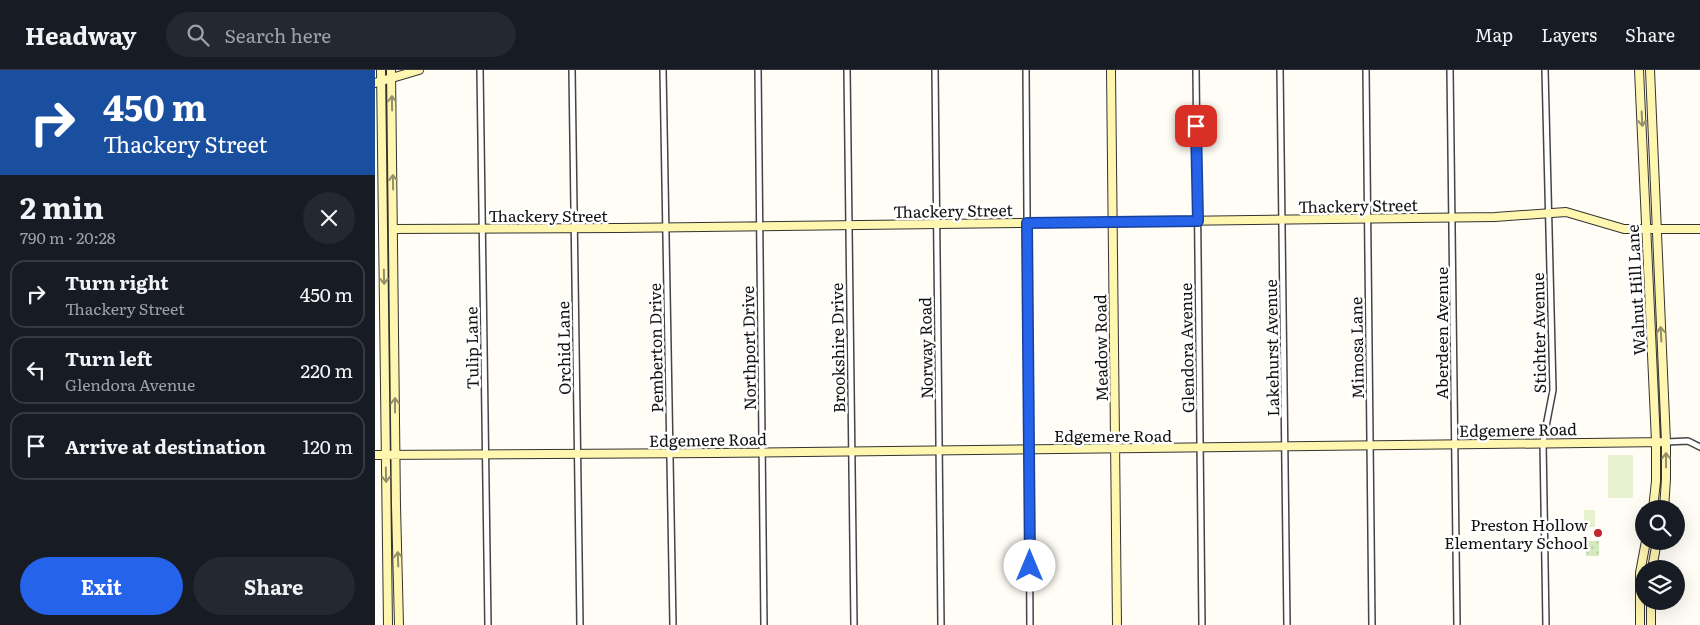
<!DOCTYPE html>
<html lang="en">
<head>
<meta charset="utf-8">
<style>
	body { margin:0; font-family:Literata,serif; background:#242831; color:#f1f3f6; height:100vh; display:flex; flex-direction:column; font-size:19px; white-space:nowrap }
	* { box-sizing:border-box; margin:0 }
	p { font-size:16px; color:#9ea1a6 }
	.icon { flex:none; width:28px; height:28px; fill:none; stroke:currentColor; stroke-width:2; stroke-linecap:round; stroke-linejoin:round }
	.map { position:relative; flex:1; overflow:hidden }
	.sheet { display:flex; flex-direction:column; background:#171b24; width:375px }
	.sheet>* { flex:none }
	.guide { background:#1a4fa0; color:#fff; overflow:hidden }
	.controls { position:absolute; left:1260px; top:430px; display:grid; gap:10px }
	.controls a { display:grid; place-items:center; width:50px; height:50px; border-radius:50%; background:#171b24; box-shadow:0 5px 20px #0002; font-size:25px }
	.pin { position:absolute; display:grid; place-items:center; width:42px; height:42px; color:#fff; margin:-21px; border-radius:10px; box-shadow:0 2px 8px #0006 }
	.me { position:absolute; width:55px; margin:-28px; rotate:0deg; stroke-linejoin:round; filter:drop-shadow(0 0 4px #0008) }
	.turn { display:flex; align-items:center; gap:18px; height:105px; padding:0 20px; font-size:22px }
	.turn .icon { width:65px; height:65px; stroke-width:2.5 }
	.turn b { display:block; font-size:35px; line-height:42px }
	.round { display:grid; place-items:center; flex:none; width:52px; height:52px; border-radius:26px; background:#242831 }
	.summary { display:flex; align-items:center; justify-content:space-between; height:85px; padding:0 20px }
	h1 { font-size:30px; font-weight:700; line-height:38px }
	.primary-button { display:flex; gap:10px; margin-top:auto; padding:10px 20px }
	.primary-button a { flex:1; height:58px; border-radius:30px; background:#2563eb; color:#fff; font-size:20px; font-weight:700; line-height:58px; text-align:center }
	.primary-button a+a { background:#242831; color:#f1f3f6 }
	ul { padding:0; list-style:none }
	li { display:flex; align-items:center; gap:15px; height:68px; margin:0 10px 8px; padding:0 10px; border:2px solid #363941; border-radius:15px }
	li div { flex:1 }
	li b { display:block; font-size:19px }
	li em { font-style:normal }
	header { display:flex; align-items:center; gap:30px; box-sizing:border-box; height:70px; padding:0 25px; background:#171b24; border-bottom:1px solid #363941 }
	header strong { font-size:24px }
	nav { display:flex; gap:28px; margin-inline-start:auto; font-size:18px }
	.search { width:350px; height:45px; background:#242831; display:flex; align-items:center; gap:12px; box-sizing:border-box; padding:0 18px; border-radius:28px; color:#9ea1a6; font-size:19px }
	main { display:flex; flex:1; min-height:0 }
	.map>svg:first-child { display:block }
	.park { fill:url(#park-dots) }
	.pitch { fill:#e6f2cf }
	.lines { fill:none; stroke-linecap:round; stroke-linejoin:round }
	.street-casing { stroke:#444; stroke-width:8 }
	.secondary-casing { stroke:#333; stroke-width:10 }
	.street { stroke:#fff; stroke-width:5 }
	.secondary { stroke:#fff6b0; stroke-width:8 }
	.oneway { stroke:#948f68 }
	.route-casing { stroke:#184099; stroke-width:12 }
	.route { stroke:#2563eb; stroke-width:9 }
	.poi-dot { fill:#c4262e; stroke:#fff; stroke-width:2 }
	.labels { text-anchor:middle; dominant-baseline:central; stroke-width:5; stroke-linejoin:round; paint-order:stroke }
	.street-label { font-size:16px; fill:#111; stroke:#fff }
	.poi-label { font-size:16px; fill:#111; stroke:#fff; text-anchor:end }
</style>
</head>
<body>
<header>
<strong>Headway</strong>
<div class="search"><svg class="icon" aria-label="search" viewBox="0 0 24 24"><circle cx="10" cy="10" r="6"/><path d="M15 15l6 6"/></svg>Search here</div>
<nav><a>Map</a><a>Layers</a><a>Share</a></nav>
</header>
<main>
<section class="sheet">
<div class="guide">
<div class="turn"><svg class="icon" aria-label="right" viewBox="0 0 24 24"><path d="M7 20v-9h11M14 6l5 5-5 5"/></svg><div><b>450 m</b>Thackery Street</div></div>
</div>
<div class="summary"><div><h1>2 min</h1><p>790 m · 20:28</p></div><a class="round"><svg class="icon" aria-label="close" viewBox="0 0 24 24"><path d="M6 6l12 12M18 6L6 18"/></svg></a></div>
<ul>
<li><svg class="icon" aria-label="right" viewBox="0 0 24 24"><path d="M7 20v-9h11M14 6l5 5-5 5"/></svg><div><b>Turn right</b><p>Thackery Street</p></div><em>450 m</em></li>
<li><svg class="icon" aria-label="left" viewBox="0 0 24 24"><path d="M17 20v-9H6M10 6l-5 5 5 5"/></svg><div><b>Turn left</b><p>Glendora Avenue</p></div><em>220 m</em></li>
<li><svg class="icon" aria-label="arrive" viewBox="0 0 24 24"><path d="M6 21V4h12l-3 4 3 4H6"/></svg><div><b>Arrive at destination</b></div><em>120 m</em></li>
</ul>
<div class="primary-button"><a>Exit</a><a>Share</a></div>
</section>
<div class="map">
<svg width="1325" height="555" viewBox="0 0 1325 555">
	<defs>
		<pattern id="park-dots" width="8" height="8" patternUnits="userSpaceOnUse" patternTransform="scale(1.25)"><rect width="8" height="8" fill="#d5ebbd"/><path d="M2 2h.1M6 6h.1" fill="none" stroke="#b6c8a1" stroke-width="1.8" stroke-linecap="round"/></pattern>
	</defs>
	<rect width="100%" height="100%" fill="#fffdf5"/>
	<path class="park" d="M1211 471H1224V486H1211Z"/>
	<path class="pitch" d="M1233 385H1258V428H1233Z
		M1209 440H1220V457H1209Z"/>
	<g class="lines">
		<defs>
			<path id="street" d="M105 0 113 555
				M197 0 205 555
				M288 0 298 555
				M383 0 389 555
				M472 0 479 555
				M560 0 566 555
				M651 0 655 555
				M821 0 827 555
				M905 0 912 555
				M991 0 997 555
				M1075 0 1082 555
				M1170 0 1178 320 1168 372 1171 555
				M1291 372 1313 371 1325 377"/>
			<path id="secondary" d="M6 0 13 555
				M16 0 21 436 24 555
				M736 0 742 555
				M1264 0 1281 372V411L1278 439
				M1275 0 1291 372V409L1289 439
				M0 13 44 0
				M18 159 245 158 1120 147 1191 142 1249 159H1325
				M0 385 339 383 1291 372
				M1277 499 1282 471
				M1276 531V555
				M1265 555V503L1271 471"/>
		</defs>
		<use href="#street" class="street-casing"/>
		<use href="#secondary" class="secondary-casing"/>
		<use href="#street" class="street"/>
		<use href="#secondary" class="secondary"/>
	</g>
	<defs><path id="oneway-shaft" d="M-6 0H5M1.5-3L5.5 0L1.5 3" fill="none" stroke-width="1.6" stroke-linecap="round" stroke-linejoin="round" transform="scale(1.25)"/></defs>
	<g class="oneway">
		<use href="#oneway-shaft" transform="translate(17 33) rotate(-91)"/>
		<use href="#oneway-shaft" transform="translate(1267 49) rotate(87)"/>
		<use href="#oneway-shaft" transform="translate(18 112) rotate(-91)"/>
		<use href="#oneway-shaft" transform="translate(9 207) rotate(89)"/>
		<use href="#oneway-shaft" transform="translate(1286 264) rotate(-93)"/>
		<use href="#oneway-shaft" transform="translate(20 335) rotate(-90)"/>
		<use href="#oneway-shaft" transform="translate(1291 390) rotate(-90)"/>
		<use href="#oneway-shaft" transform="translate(11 405) rotate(89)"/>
		<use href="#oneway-shaft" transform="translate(23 489) rotate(-92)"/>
	</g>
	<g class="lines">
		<defs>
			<path id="route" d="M655 496 652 153 823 151 821 56"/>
		</defs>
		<use href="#route" class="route-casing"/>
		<use href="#route" class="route"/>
	</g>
	<circle class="poi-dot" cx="1223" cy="463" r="5"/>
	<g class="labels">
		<g class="street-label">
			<text transform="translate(983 135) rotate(-1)">Thackery Street</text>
			<text transform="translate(578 140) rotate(-1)">Thackery Street</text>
			<text x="173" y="145">Thackery Street</text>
			<text transform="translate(1260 220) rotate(-93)">Walnut Hill Lane</text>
			<text transform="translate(1066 263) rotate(-90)">Aberdeen Avenue</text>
			<text transform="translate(1163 263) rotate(-91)">Stichter Avenue</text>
			<text transform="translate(96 278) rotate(-91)">Tulip Lane</text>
			<text transform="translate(188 278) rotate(-91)">Orchid Lane</text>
			<text transform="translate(280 278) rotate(-91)">Pemberton Drive</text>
			<text transform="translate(373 278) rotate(-91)">Northport Drive</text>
			<text transform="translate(462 278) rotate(-91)">Brookshire Drive</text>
			<text transform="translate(550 278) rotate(-91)">Norway Road</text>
			<text transform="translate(725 278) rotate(-91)">Meadow Road</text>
			<text transform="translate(811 278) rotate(-91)">Glendora Avenue</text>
			<text transform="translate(896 278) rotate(-91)">Lakehurst Avenue</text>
			<text transform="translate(981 278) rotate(-91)">Mimosa Lane</text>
			<text transform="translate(1143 359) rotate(-1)">Edgemere Road</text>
			<text x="738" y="365">Edgemere Road</text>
			<text transform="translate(333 369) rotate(-1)">Edgemere Road</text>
		</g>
		<g class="poi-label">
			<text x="1213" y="454">Preston Hollow<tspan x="1213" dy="18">Elementary School</tspan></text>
		</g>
	</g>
</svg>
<div class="controls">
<a><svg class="icon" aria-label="search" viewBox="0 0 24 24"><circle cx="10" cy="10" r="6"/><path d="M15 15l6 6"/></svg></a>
<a><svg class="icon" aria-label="layers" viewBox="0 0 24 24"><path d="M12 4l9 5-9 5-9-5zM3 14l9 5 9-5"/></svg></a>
</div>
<div class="pin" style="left:821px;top:56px;background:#d93025"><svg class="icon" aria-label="arrive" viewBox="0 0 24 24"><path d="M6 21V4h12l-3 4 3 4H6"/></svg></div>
<svg class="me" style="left:655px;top:496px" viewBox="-20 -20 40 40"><circle r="19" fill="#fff"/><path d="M0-13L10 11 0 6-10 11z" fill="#2563eb"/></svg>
</div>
</main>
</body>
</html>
